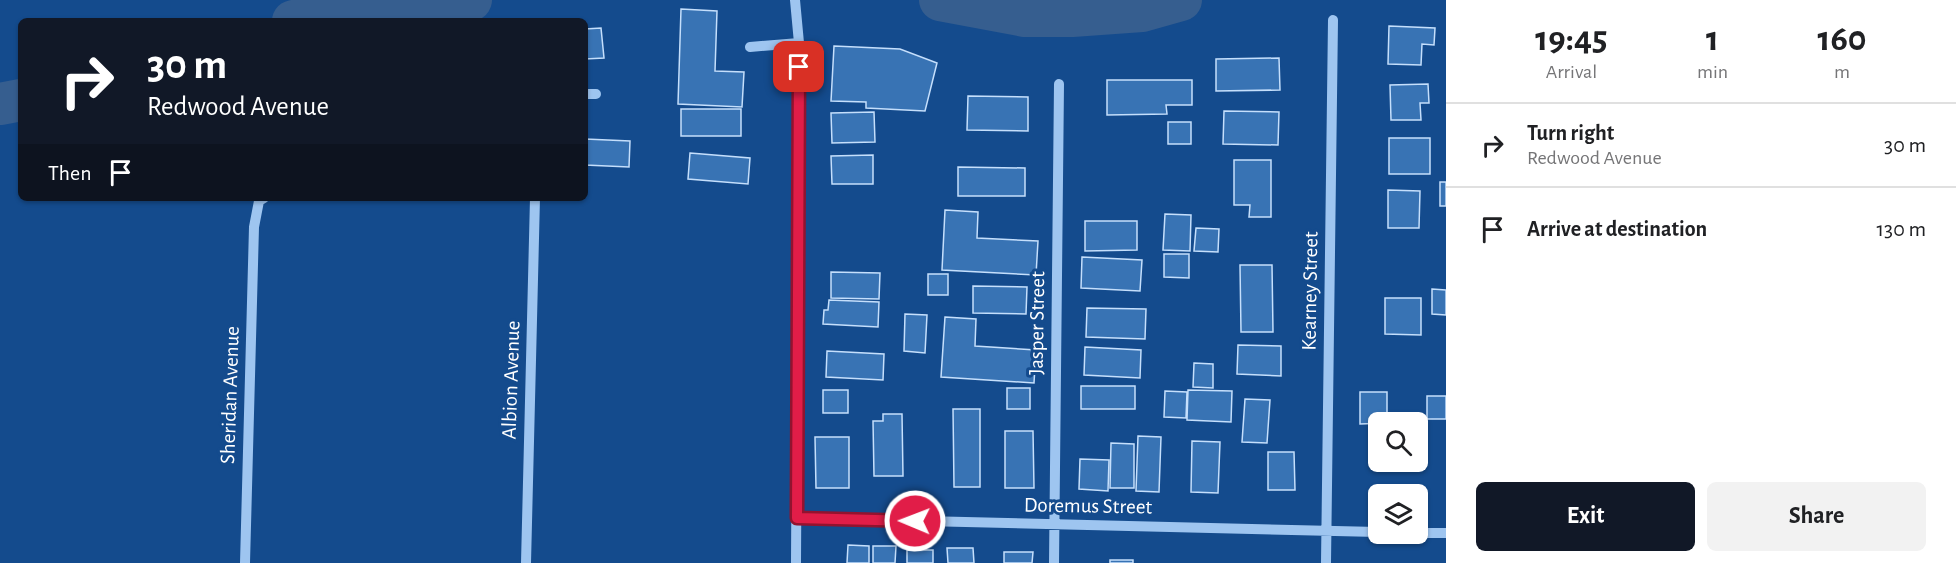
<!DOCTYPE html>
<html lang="en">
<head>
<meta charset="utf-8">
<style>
	body { margin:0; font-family:"Alegreya Sans",sans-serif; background:#f2f2f2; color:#202124; height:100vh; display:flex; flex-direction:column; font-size:22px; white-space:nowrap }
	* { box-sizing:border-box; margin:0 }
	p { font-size:20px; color:#757577 }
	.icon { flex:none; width:33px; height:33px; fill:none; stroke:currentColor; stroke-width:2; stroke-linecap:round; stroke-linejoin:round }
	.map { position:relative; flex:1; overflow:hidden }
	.side { display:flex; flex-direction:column; background:#fff; width:510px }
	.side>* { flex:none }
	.hud { position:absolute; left:18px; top:18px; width:570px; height:183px; border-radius:9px; box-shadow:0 2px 4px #0004; background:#111827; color:#fff; overflow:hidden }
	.fabs { position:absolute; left:1368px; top:412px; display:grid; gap:12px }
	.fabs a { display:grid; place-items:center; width:60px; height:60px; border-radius:9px; background:#fff; box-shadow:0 2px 4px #0004; font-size:30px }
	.pin { position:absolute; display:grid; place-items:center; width:51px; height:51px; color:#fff; margin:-26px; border-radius:12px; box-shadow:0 3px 9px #0006 }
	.me { position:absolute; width:66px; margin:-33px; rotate:271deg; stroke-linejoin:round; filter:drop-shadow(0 0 4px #0008) }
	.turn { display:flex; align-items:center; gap:21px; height:126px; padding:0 30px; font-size:27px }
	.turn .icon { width:78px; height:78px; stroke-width:2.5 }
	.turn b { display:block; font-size:42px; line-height:51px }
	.then { display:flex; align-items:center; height:57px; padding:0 30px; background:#0003; gap:12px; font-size:22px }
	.eta { display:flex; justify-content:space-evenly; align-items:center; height:102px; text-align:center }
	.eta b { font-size:36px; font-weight:700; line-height:42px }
	.button { display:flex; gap:12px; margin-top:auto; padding:12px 30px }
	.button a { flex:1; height:69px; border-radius:9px; background:#111827; color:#fff; font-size:24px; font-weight:700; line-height:69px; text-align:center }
	.button a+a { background:#f2f2f2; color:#202124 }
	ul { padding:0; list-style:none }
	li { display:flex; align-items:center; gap:18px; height:84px; padding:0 30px; border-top:2px solid #e0e0e0 }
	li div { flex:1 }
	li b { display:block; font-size:22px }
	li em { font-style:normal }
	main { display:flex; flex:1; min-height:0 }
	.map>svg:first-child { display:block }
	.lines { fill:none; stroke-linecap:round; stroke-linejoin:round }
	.river { stroke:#365e8f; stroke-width:42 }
	.building { fill:#3873b4; stroke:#c5dffc; stroke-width:1.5 }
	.minor { stroke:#9ec5f0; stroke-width:10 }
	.route-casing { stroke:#92132f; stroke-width:15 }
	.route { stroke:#e11d48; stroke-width:10 }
	.labels { text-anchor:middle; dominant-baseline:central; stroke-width:6; stroke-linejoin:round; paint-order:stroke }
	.street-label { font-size:21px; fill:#fff; stroke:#144b8d }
</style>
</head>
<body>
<main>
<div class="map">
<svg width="1446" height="563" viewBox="0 0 1446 563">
	<rect width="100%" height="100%" fill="#144b8d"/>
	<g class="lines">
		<path class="river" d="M940 0 1025 16H1072L1142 11 1181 0
			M293 21C324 15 347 16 378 15 409 13 440 7 471 0
			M0 104 21 100"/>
	</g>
	<path class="building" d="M681 9 717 11 715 71 744 72 742 107 678 104Z
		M1389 26 1435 28 1434 45 1422 44 1421 65 1388 64Z
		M601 28 604 58 585 59V29Z
		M834 46 900 49 937 63 925 111 866 108V102L831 101Z
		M1279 58 1280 90 1216 91V59Z
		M1107 80H1192V105H1166L1167 114 1107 115Z
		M1428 84 1429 103H1420L1421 120H1391L1390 85Z
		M968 96 1028 97V131L967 130Z
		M681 109H741V136H681Z
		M1224 111 1279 112 1278 145 1223 144Z
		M874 112 875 142 832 143 831 113Z
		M1168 122H1191V144H1168Z
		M1389 138H1430V174H1389Z
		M585 139 630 141 629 167 585 165Z
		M690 153 750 158 748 184 688 179Z
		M873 155V184H832L831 156Z
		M1234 160H1271V217H1249L1250 205H1234Z
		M958 167 1025 168V196H958Z
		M1440 182H1446V206H1440Z
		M1388 190 1420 191 1419 228H1388Z
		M945 210 978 212 977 238 1038 241 1036 275 942 270Z
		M1165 214 1191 215 1190 251 1163 250Z
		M1085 221H1137V250L1085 251Z
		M1196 228 1219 229 1218 252 1194 251Z
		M1164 254H1189V278L1164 277Z
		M1082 257 1142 260 1140 291 1081 288Z
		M1240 265H1272L1273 332H1241Z
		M831 272 880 273 879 299 831 298Z
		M928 274H948V295H928Z
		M973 286 1027 287 1026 314 973 313Z
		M1432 289 1446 290V315L1432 314Z
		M1385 298H1421V335L1385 334Z
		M829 300 879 302 878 327 823 324 824 310H828Z
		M1087 308 1146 309 1145 339 1086 337Z
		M905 314 927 315 925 353 904 351Z
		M945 317 976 319 975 346 1036 350 1034 383 941 377Z
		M1238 345 1281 346V376L1237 374Z
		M1085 347 1141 350 1140 378 1084 375Z
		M827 351 884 354 883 380 826 377Z
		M1194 363 1213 364V388L1193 387Z
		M1081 386H1135V409H1081Z
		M1007 388H1030V409H1007Z
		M823 390H848V413H823Z
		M1188 390 1232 391 1231 422 1187 420Z
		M1165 391 1187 392 1186 418 1164 417Z
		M1360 392H1387V423L1360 424Z
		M1427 396H1446V419H1427Z
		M1245 399 1270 400 1267 443 1242 442Z
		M953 409H980V487H954Z
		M883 414H902L903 476H874L873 421H883Z
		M1005 431H1033L1034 488H1005Z
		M1138 436 1161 437 1159 492 1136 491Z
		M815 437H849V488H816Z
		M1192 441 1220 442 1218 493 1191 492Z
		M1111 443 1134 444V488H1110Z
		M1268 452H1294L1295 490H1268Z
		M1080 459 1109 460 1108 491 1079 489Z
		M848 545 869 546V563H847Z
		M873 546H896L895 563H873Z
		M947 548H973L974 563H948Z
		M907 550H933V563H907Z
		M1004 552H1033L1032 563H1004Z
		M1110 560H1133V563H1110Z"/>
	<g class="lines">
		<path class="minor" d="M795 0 799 43 796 563
			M750 47 799 43
			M585 94H596
			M797 518 1378 532
			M1418 533H1446
			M245 563 254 227 259 201 264 198
			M526 563 535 198
			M1054 563 1059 84
			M1326 563 1333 20"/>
	</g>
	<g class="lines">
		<defs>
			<path id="route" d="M799 67 797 518 915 521"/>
		</defs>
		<use href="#route" class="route-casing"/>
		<use href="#route" class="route"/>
	</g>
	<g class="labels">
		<g class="street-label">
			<text transform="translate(1310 291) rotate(-89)">Kearney Street</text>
			<text transform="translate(1037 323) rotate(-89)">Jasper Street</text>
			<text transform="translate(511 380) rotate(-88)">Albion Avenue</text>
			<text transform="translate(230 395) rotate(-88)">Sheridan Avenue</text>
			<text transform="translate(1088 506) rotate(1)">Doremus Street</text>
		</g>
	</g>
</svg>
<div class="fabs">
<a><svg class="icon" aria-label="search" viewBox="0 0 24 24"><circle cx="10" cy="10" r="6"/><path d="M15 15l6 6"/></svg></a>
<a><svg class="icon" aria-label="layers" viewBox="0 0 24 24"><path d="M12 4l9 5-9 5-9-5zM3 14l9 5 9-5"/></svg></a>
</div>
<div class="pin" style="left:799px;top:67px;background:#d93025"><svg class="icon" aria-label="arrive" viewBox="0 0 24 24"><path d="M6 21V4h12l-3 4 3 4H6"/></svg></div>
<svg class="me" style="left:915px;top:521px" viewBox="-20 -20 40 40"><circle r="17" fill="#e11d48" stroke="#fff" stroke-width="3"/><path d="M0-11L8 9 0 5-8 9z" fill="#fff"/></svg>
<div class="hud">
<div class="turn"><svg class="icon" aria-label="right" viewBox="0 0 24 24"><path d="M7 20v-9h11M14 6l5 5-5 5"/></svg><div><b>30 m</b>Redwood Avenue</div></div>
<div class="then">Then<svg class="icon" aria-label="arrive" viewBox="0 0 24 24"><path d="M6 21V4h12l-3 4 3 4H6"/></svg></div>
</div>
</div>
<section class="side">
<div class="eta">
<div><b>19:45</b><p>Arrival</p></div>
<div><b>1</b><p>min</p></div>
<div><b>160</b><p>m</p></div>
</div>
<ul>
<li><svg class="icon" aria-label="right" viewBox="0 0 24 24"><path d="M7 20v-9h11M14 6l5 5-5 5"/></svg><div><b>Turn right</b><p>Redwood Avenue</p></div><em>30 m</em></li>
<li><svg class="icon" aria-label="arrive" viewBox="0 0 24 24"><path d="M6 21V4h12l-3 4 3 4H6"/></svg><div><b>Arrive at destination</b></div><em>130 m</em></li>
</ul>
<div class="button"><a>Exit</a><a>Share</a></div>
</section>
</main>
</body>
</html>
